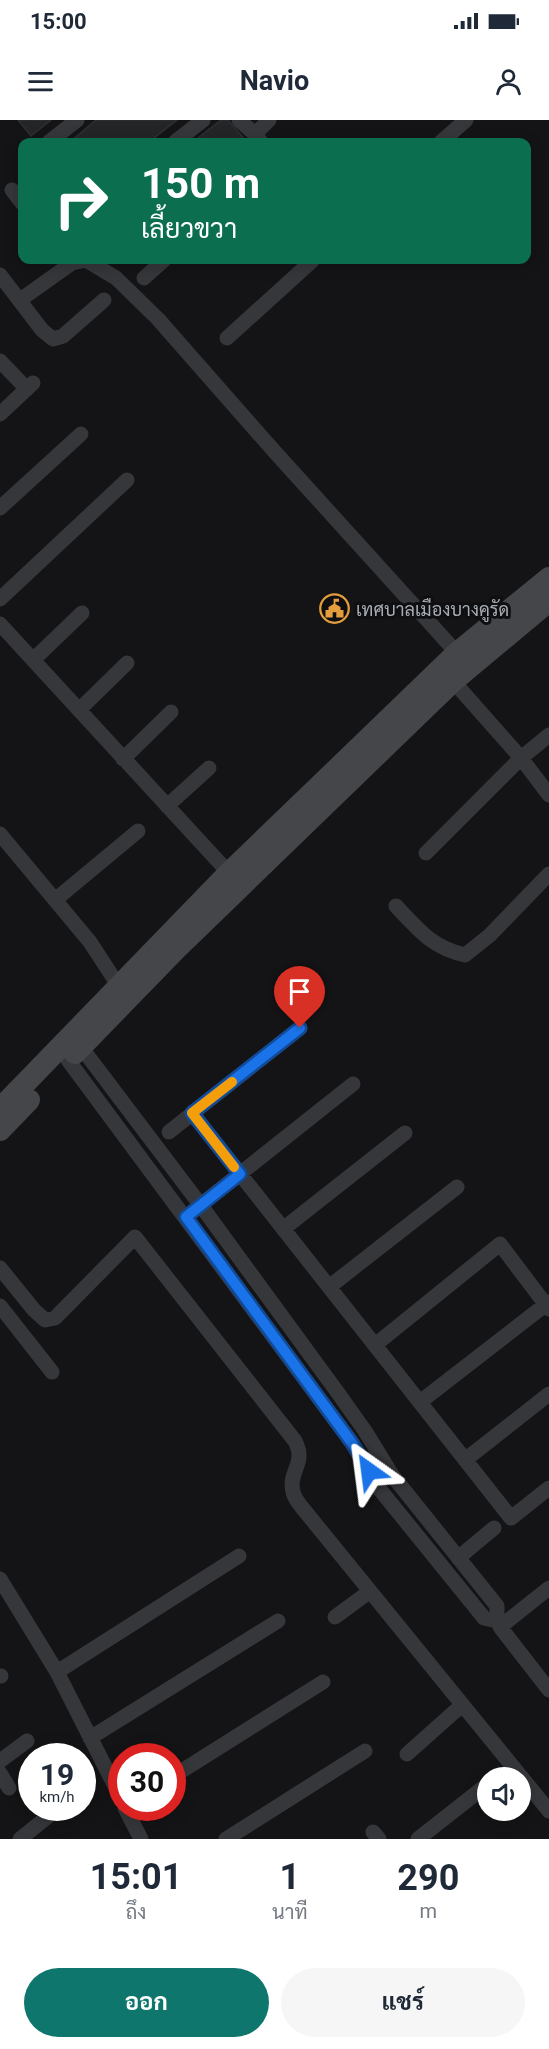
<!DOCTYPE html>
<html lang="th">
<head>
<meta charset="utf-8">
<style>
	body { margin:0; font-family:Roboto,Sarabun,sans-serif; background:#f6f6f7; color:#1f2937; height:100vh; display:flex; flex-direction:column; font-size:22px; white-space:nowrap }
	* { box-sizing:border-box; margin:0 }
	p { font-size:20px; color:#747a83 }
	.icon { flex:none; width:33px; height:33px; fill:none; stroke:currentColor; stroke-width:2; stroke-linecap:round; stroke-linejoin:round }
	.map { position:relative; height:1719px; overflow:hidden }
	.details { display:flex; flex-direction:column; background:#fff; flex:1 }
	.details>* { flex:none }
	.banner { position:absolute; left:18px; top:18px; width:513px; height:126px; border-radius:12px; box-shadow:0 3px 15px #0003; background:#0b6e4f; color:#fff; overflow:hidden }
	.controls { position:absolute; left:477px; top:1647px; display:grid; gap:12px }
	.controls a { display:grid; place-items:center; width:54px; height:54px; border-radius:50%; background:#fff; box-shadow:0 3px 15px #0003; font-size:30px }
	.speed { position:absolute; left:18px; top:1623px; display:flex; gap:12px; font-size:30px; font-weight:700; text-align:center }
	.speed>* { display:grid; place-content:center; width:78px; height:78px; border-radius:50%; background:#fff; box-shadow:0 3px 15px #0003; line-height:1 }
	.speed small { font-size:15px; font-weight:400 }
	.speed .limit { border:9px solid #d22; background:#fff; color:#111 }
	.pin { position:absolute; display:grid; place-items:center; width:51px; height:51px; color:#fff; margin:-62px -26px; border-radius:50% 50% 50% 0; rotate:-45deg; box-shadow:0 0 6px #0007 }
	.pin .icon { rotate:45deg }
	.me { position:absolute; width:66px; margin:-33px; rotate:329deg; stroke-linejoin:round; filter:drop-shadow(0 0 4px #0008) }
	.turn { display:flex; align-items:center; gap:21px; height:126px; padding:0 24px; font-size:27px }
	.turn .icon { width:78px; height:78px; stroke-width:2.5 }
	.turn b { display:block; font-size:42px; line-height:51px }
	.eta { display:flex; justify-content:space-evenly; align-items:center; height:102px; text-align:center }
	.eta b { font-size:36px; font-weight:700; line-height:42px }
	.button { display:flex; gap:12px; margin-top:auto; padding:12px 24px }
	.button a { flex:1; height:69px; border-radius:36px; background:#0f766e; color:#fff; font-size:24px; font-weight:700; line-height:69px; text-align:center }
	.button a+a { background:#f6f6f7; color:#1f2937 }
	.status { display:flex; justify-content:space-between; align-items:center; height:42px; padding:0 30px; background:#fff; direction:ltr }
	.status svg { height:16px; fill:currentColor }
	header { display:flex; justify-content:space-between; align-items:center; height:78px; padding:0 24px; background:#fff; font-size:27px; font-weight:700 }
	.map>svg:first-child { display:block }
	.building { fill:#242527; stroke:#2e2f32; stroke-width:1.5 }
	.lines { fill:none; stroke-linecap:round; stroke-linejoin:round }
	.street { stroke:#36373b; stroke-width:15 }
	.secondary { stroke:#44464a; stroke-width:22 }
	.route-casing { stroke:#114b97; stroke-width:15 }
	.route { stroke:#1a73e8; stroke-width:10 }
	.slow { stroke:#f59e0b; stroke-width:10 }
	.labels { text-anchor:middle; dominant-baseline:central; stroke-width:6; stroke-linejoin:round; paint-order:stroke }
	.poi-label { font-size:18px; fill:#a7adb5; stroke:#0f0f11; text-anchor:start }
</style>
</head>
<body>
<div class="status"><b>15:00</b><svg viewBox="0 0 49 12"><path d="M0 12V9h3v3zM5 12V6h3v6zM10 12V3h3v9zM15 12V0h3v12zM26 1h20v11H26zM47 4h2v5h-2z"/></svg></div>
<header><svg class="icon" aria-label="menu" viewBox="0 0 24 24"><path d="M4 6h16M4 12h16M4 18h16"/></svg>Navio<svg class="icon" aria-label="person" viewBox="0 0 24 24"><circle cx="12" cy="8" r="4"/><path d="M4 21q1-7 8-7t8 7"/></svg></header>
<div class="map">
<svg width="549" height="1719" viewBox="0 0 549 1719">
	<rect width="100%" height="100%" fill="#141416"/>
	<path class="building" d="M18 0H51L31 16Z
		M96 0H177L149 22H70Z
		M221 0H228L247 22H193Z"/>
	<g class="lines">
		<path class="street" d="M239 0 255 14 261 22
			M255 14 269 0
			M49 22 77 0
			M175 22 203 0
			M441 22 466 0
			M12 70 22 83
			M0 155 42 210 53 219 63 216 104 180
			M144 158 164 140
			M20 180 72 143 86 140 116 158 158 199 274 331 457 533
			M227 218 313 140
			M0 241 27 269
			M0 294 33 263
			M0 388 81 314
			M0 479 127 360
			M0 504 229 753
			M33 540 82 493
			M453 561 521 638 549 675
			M79 590 127 543
			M123 639 171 592
			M167 686 209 648
			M0 714 90 822 118 865
			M426 733 521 638 549 615
			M55 780 138 711
			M396 786C418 809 432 828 465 835L490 815 549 754
			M68 940 352 1323 377 1366 484 1498 497 1501V1486L392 1355 365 1311 338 1273 202 1087 81 927
			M192 993 511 1398 549 1368
			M169 1012 300 908
			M193 1091 353 964
			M283 1109 405 1013
			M0 1148 34 1190 45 1200 55 1198 135 1117 295 1321C307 1344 288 1350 293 1372 294 1376 297 1381 300 1385L549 1691
			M329 1167 457 1067
			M0 1186 52 1252
			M375 1225 500 1124 549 1189
			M420 1282 549 1182
			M465 1340 549 1274
			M458 1438 494 1408
			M0 1459 57 1552 122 1680
			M549 1468 500 1507 549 1570
			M335 1497 369 1472
			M57 1552 239 1436
			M0 1556H1
			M90 1618 278 1501
			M407 1634 462 1585
			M0 1641 27 1621
			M0 1653 9 1668
			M172 1657 323 1562
			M125 1688 141 1719
			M373 1712 379 1719
			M20 1719 51 1694
			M226 1719 365 1631
			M418 1719 488 1664"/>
		<path class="secondary" d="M75 933 176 829 453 561 549 481
			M0 989 229 753 457 533 549 458
			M0 1010 29 980"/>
	</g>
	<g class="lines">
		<defs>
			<path id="route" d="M300 908 192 993 240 1054 186 1097 352 1323 369 1351"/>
		</defs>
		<use href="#route" class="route-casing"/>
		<use href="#route" class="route"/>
		<path class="slow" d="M232 962 192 993 234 1047"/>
	</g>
	<defs>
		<symbol id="civic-ring" viewBox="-11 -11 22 22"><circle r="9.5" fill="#0f0f11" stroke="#e49e3e" stroke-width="1.5"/><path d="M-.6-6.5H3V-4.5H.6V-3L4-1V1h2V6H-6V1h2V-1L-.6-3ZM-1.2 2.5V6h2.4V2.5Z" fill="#e49e3e"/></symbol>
	</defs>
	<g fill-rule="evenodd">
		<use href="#civic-ring" x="318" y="472" width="33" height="33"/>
	</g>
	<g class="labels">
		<g class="poi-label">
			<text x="356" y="489">เทศบาลเมืองบางคูรัด</text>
		</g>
	</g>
</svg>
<div class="controls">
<a><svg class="icon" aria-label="sound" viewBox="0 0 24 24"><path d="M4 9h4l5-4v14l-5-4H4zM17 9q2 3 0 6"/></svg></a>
</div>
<div class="speed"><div>19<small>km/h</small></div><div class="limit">30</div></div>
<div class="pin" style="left:300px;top:908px;background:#d93025"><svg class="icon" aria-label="arrive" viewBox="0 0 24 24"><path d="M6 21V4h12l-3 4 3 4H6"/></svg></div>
<svg class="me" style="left:369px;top:1351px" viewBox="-20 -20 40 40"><path d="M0-17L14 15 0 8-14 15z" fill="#1a73e8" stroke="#fff" stroke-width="4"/></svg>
<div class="banner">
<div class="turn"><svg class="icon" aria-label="right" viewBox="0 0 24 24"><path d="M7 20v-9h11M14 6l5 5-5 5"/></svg><div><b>150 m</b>เลี้ยวขวา</div></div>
</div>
</div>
<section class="details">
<div class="eta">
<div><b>15:01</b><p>ถึง</p></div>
<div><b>1</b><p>นาที</p></div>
<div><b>290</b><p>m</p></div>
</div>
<div class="button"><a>ออก</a><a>แชร์</a></div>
</section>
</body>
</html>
